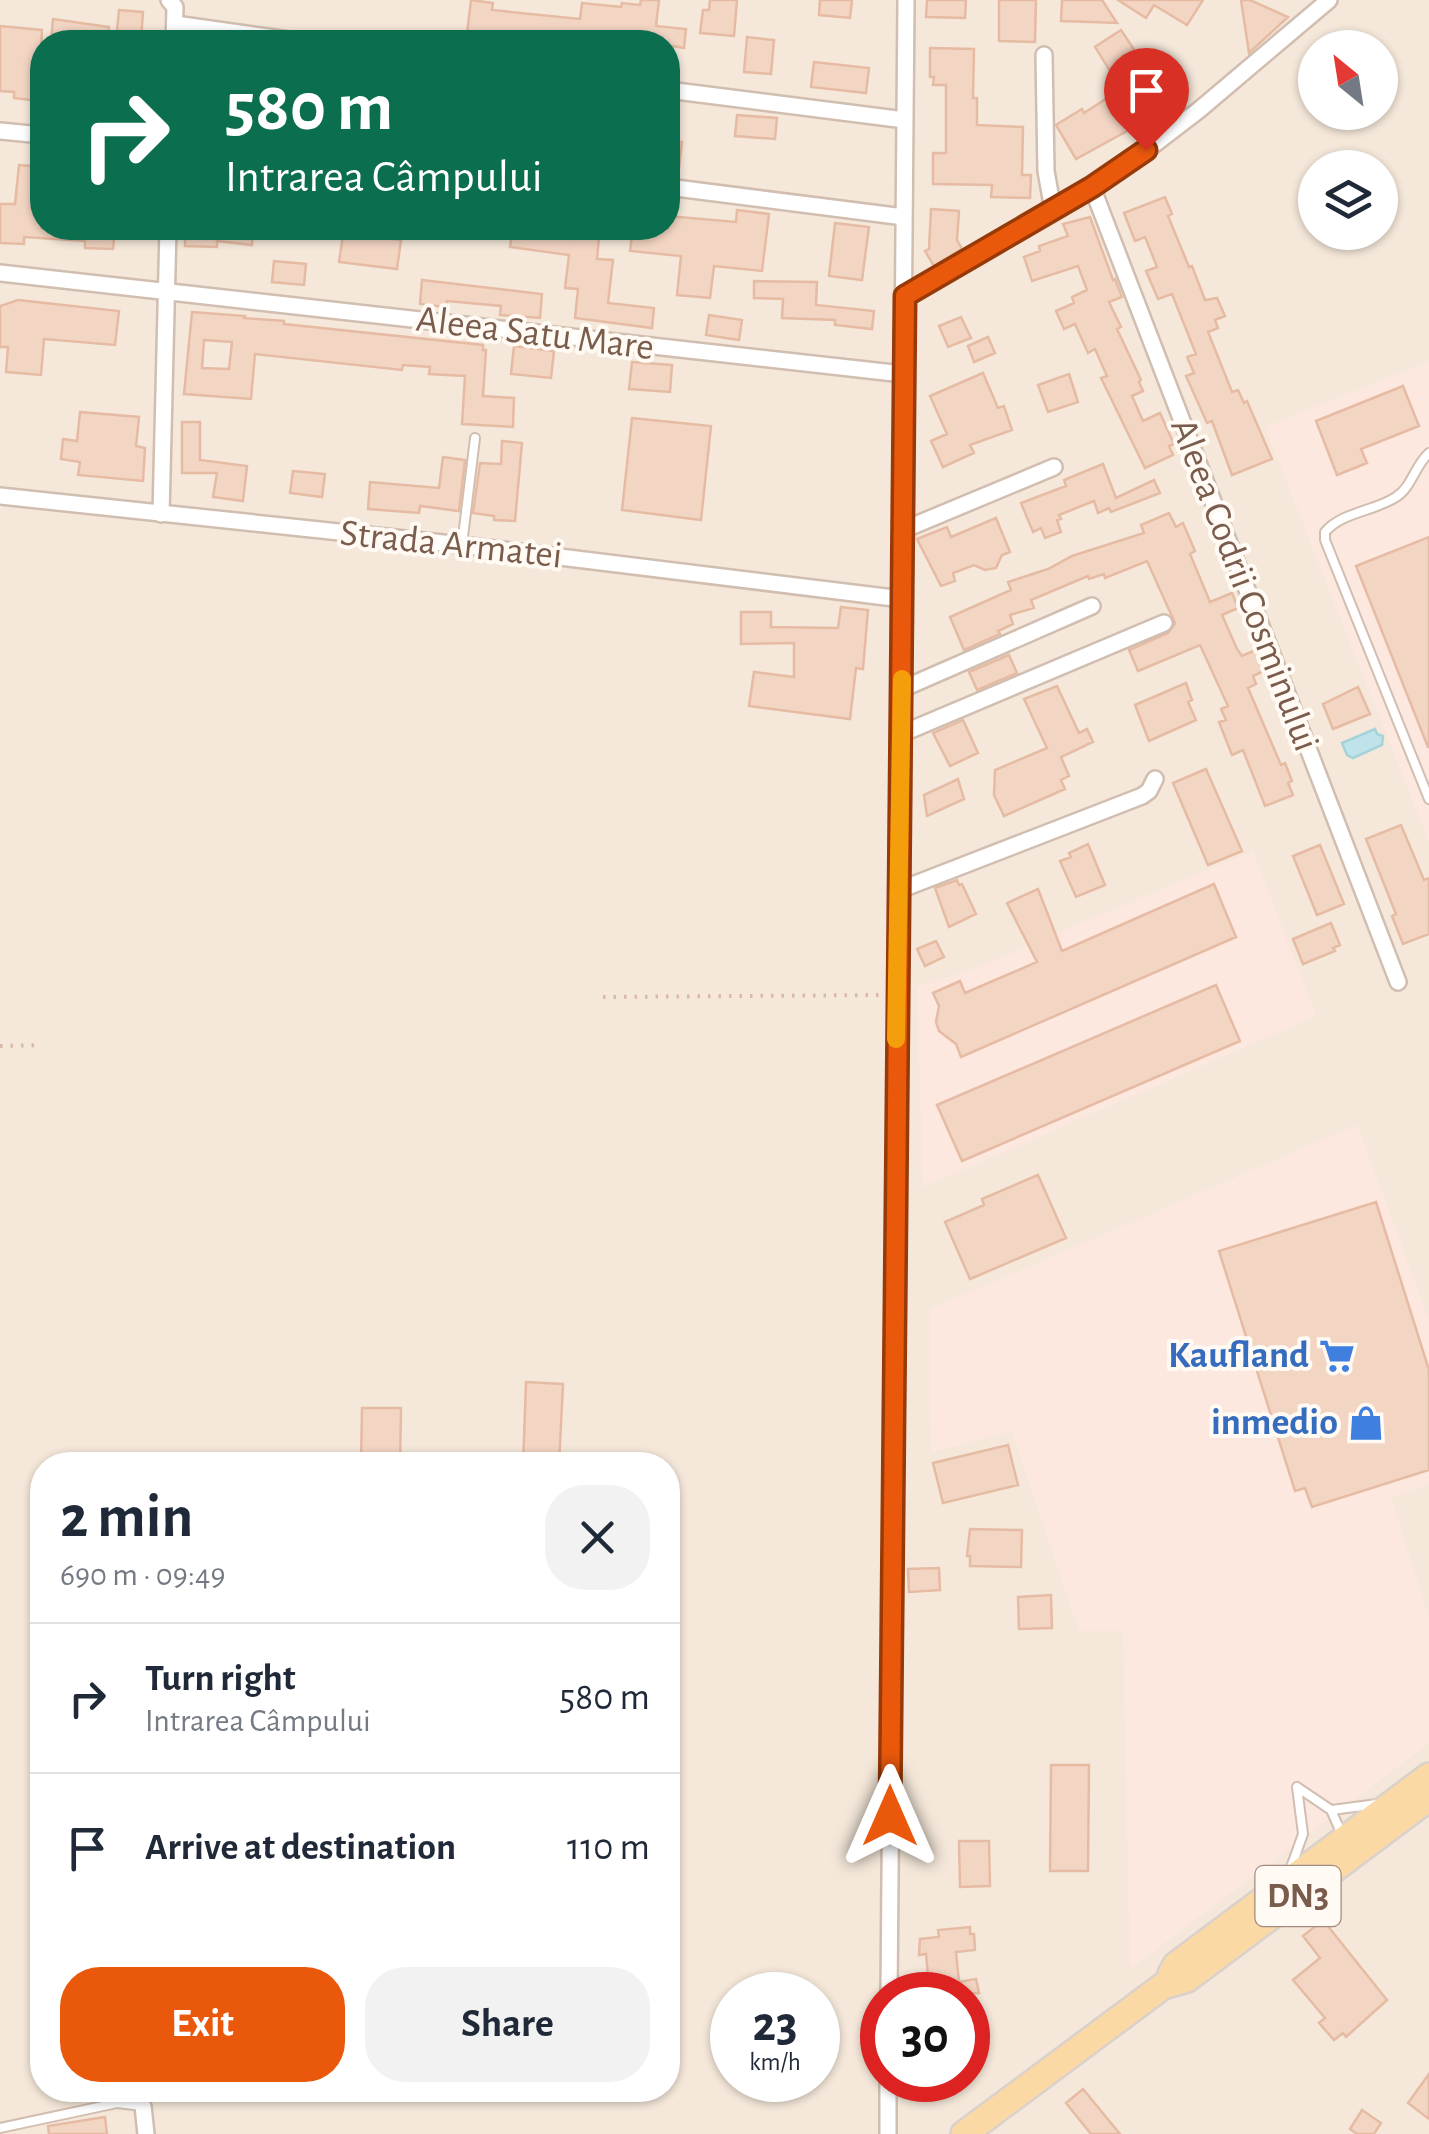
<!DOCTYPE html>
<html lang="en">
<head>
<meta charset="utf-8">
<style>
	body { margin:0; font-family:"Alegreya Sans",sans-serif; background:#f2f2f3; color:#1f2937; height:100vh; display:flex; flex-direction:column; font-size:38px; white-space:nowrap }
	* { box-sizing:border-box; margin:0 }
	p { font-size:32px; color:#747a83 }
	.icon { flex:none; width:55px; height:55px; fill:none; stroke:currentColor; stroke-width:2; stroke-linecap:round; stroke-linejoin:round }
	.map { position:relative; flex:1; overflow:hidden }
	.details { position:absolute; left:30px; top:1452px; width:650px; height:650px; display:flex; flex-direction:column; background:#fff; border-radius:40px; box-shadow:0 2px 8px #0004 }
	.details>* { flex:none }
	.guide { position:absolute; left:30px; top:30px; width:650px; height:210px; border-radius:40px; box-shadow:0 2px 8px #0004; background:#0b6e4f; color:#fff; overflow:hidden }
	.needle { width:65px; rotate:330deg }
	.buttons { position:absolute; left:1298px; top:30px; display:grid; gap:20px }
	.buttons a { display:grid; place-items:center; width:100px; height:100px; border-radius:50%; background:#fff; box-shadow:0 2px 8px #0004; font-size:50px }
	.speed { position:absolute; left:710px; top:1972px; display:flex; gap:20px; font-size:50px; font-weight:700; text-align:center }
	.speed>* { display:grid; place-content:center; width:130px; height:130px; border-radius:50%; background:#fff; box-shadow:0 2px 8px #0004; line-height:1 }
	.speed small { font-size:25px; font-weight:400 }
	.speed .limit { border:15px solid #d22; background:#fff; color:#111 }
	.pin { position:absolute; display:grid; place-items:center; width:85px; height:85px; color:#fff; margin:-102px -42px; border-radius:50% 50% 50% 0; rotate:-45deg; box-shadow:0 0 10px #0007 }
	.pin .icon { rotate:45deg }
	.me { position:absolute; width:110px; margin:-55px; rotate:0deg; stroke-linejoin:round; filter:drop-shadow(0 0 8px #0008) }
	.turn { display:flex; align-items:center; gap:35px; height:210px; padding:0 30px; font-size:45px }
	.turn .icon { width:130px; height:130px; stroke-width:2.5 }
	.turn b { display:block; font-size:70px; line-height:85px }
	.round { display:grid; place-items:center; flex:none; width:105px; height:105px; border-radius:40px; background:#f2f2f3 }
	.head { display:flex; align-items:center; justify-content:space-between; height:170px; padding:0 30px }
	h1 { font-size:60px; font-weight:700; line-height:75px }
	.button { display:flex; gap:20px; margin-top:auto; padding:20px 30px }
	.button a { flex:1; height:115px; border-radius:40px; background:#ea580c; color:#fff; font-size:40px; font-weight:700; line-height:115px; text-align:center }
	.button a+a { background:#f2f2f3; color:#1f2937 }
	ul { padding:0; list-style:none }
	li { display:flex; align-items:center; gap:30px; height:150px; padding:0 30px; border-top:2px solid #e0e1e3 }
	li div { flex:1 }
	li b { display:block; font-size:38px }
	li em { font-style:normal }
	.map>svg:first-child { display:block }
	.residential { fill:#f5e8da; fill-rule:evenodd }
	.commercial { fill:#fde8e0 }
	.water { fill:#bfe3e8; stroke:#a5d3da; stroke-width:2.5 }
	.building { fill:#f3d5c3; stroke:#e6bba3; stroke-width:2.5; fill-rule:evenodd }
	.lines { fill:none; stroke-linecap:round; stroke-linejoin:round }
	.service-casing { stroke:#d1beb0; stroke-width:12 }
	.minor-casing { stroke:#d1beb0; stroke-width:20 }
	.primary-casing { stroke:#dad1cd; stroke-width:30 }
	.path { stroke:#d9b8a5; stroke-width:4; stroke-dasharray:2.5 8; stroke-linecap:butt }
	.service { stroke:#fff; stroke-width:8 }
	.minor { stroke:#fff; stroke-width:15 }
	.primary { stroke:#fbd9a5; stroke-width:25 }
	.route-casing { stroke:#983908; stroke-width:25 }
	.route { stroke:#ea580c; stroke-width:18 }
	.slow { stroke:#f59e0b; stroke-width:18 }
	.labels { text-anchor:middle; dominant-baseline:central; stroke-width:8; stroke-linejoin:round; paint-order:stroke }
	.shield { fill:#fffaf3; stroke:#a28b7f; stroke-width:2.5 }
	.shield-label { font-size:35px; font-weight:bold; fill:#7a5c4d }
	.street-label { font-size:38px; fill:#7a5c4d; stroke:#fffaf3 }
	.shop-label { font-size:38px; font-weight:bold; fill:#366cbe; stroke:#fffaf3; text-anchor:end }
</style>
</head>
<body>
<div class="map">
<svg width="1429" height="2134" viewBox="0 0 1429 2134">
	<rect width="100%" height="100%" fill="#fdf6ec"/>
	<path class="residential" d="M0 0H1429V2134H0ZM42 42H668V228H42ZM1315 48H1380V112H1315ZM1315 168H1380V232H1315ZM42 1465H668V2090H42ZM732 1995H818V2080H732ZM882 1995H968V2080H882Z"/>
	<path class="commercial" d="M1429 362V842L1265 427Z
		M1253 851 1316 1016 923 1187 917 987 971 970Z
		M1357 1125 1429 1320V1484L1391 1498 1429 1618V1743L1130 1969 1123 1631H1079L1012 1431 931 1452 929 1310Z"/>
	<path class="water" d="M1375 729 1377 734 1383 736 1382 745 1353 758 1347 755 1342 743Z"/>
	<path class="building" d="M471 0 493 3 492 10 580 19 582 3 621 7 622 3 640 5 641 0H659L656 26 686 29 684 48 595 33 594 38 571 35 563 42H466Z
		M710 0H737L734 36 700 33 703 10H709Z
		M820 0H852L850 18 819 15Z
		M927 0H966L965 18 926 17Z
		M999 0H1036L1035 42 999 41Z
		M1062 0H1102L1117 23 1061 21Z
		M1118 0H1203L1187 25 1154 5 1146 18Z
		M1241 0H1250L1288 17 1249 53Z
		M119 10 143 12 141 42 116 40Z
		M53 19 109 27 107 42H51Z
		M0 26 42 30 39 101 14 98V92L0 91Z
		M1121 30 1137 54 1110 71 1095 47Z
		M747 37 774 40 771 74 744 72Z
		M930 48 974 49 973 98H977V125L1023 127 1022 175H1031L1030 198 991 197 992 185 933 184V153H946V85H933L934 77H930Z
		M814 62 869 68 866 93 811 87Z
		M1115 93 1136 126 1076 159 1056 125 1082 109 1084 113Z
		M737 115 777 118 775 139 735 136Z
		M668 140 682 142 678 177 668 176Z
		M19 165 42 167V228H115L113 249 85 248V241L24 237V244L0 243V204H15Z
		M1165 197 1172 214 1168 216 1189 267 1192 266 1205 300 1217 298 1225 316 1215 320 1218 328 1208 332 1232 392 1238 390 1244 403 1247 401 1272 459 1232 475 1212 421 1207 423 1186 376 1194 373 1187 357 1196 354 1172 294 1158 299 1146 271 1157 267 1145 237 1135 241 1124 213Z
		M931 209 959 211 957 240 962 249 934 266 925 251 929 249Z
		M737 210 769 214 762 271 714 266 710 298 677 295 681 256 630 251 633 228H668V216L736 222Z
		M1090 217 1113 280 1115 279 1122 297 1109 302 1121 327 1117 329 1141 380 1139 382 1143 391 1132 396 1143 421 1160 413 1174 444 1169 446 1173 455 1145 468 1101 378 1107 376 1095 349 1088 353 1075 324 1064 329 1056 311 1074 303 1072 297 1087 290 1078 266 1032 281 1024 257 1040 251 1039 246 1068 236 1063 224Z
		M835 223 869 227 862 280 829 276Z
		M180 228H253L252 245 217 241V247L185 246V238L180 237Z
		M344 228 370 230V236L401 240 397 269 339 262Z
		M572 228H600L597 259 613 260 608 303 654 308 652 328 575 318 578 289 565 288 569 255 510 247 512 231 571 239Z
		M274 261 306 264 304 285 272 282Z
		M422 280 542 294 540 318 500 315 501 306 447 301 446 307 420 304Z
		M754 281 817 282 816 305 874 311 872 329 835 325V320L782 318 783 299 754 298Z
		M18 300 119 311 115 345 44 339 41 375 6 372 8 347H0V306Z
		M192 312 245 316 244 318 284 321V324L483 345V350H486L483 396 514 398 513 427 462 424 465 376 429 374 430 367 403 365 402 370 255 354 251 399 184 394ZM204 340 232 342 229 369 202 368Z
		M709 315 742 320 739 340 706 335Z
		M961 317 971 338 948 347 939 326Z
		M988 337 995 353 974 362 968 346Z
		M514 346 554 351 551 378 511 374Z
		M632 362 672 365 670 392 629 389Z
		M983 373 998 408 1004 406 1012 430 970 445 974 453 943 467 931 441 947 434 930 396Z
		M1069 374 1078 402 1048 412 1038 385Z
		M1403 386 1419 426 1361 449 1367 463 1337 475 1316 421Z
		M80 412 139 417 136 446 145 448 143 481 78 475 80 462 61 459 63 439 77 441Z
		M632 418 711 426 701 520 622 510Z
		M182 422H200V460L247 466 243 501 213 497 217 473H182Z
		M502 441 522 443 515 521 494 520V516L473 513 480 463 501 464Z
		M443 457 465 460 459 511 420 506 419 513 368 509 370 482 439 488Z
		M1103 464 1116 498 1154 480 1160 493 1111 512 1109 508 1098 513 1094 501 1059 515 1061 519 1057 520 1061 532 1045 538 1041 528 1033 532 1021 503 1066 486 1064 480Z
		M293 471 325 474 322 497 290 493Z
		M1169 513 1176 527 1183 523 1195 551 1190 554 1210 602 1232 593 1238 608 1222 615 1237 649 1242 656 1258 649 1266 670 1253 676 1256 684 1248 688 1281 765 1285 763 1292 781 1288 783 1293 795 1265 806 1243 750 1232 755 1219 722 1226 720 1221 709 1228 706 1200 645 1138 671 1129 650 1168 633 1175 623 1147 561 1105 578 1104 574 1089 579 1088 576 1031 600 1034 608 1010 615 1013 624 998 631 1000 634 964 650 950 617 1011 590 1008 582 1048 569 1072 556 1144 533 1141 525Z
		M996 518 1010 552 1002 555 996 568 985 570 974 565 953 573 955 581 941 586 917 539 947 527 951 537Z
		M1429 537V747H1428L1356 566Z
		M841 607 868 610 863 669 856 668 850 719 749 706 754 672 794 677V643L741 644V612H771V627L838 628Z
		M1009 655 1017 673 977 690 969 672Z
		M1186 683 1192 700 1188 702 1196 720 1149 741 1135 705Z
		M1057 686 1079 733 1087 729 1093 742 1061 757 1069 776 1061 780 1065 789 1004 816 994 795 995 770 1047 748 1024 699Z
		M1358 687 1370 714 1333 729 1323 704Z
		M963 720 978 753 950 766 933 733Z
		M1206 769 1242 851 1208 865 1173 783Z
		M958 779 964 799 927 816 924 795Z
		M1401 825 1424 880 1429 878V934L1403 944 1392 916 1396 914 1366 839Z
		M1088 844 1105 885 1076 897 1060 861 1071 857 1069 853Z
		M1320 845 1344 904 1317 915 1293 856Z
		M957 880 959 885 962 884 976 914 949 927 935 888Z
		M1214 884 1236 937 961 1057 956 1044 939 1031 936 1022 939 1006 933 993 960 981 965 993 1037 962 1007 903 1038 889 1062 951Z
		M1331 923 1340 945 1333 948 1335 951 1303 964 1293 939Z
		M936 941 944 957 925 966 917 949Z
		M1216 985 1240 1041 962 1161 937 1105Z
		M1038 1175 1066 1238 970 1279 945 1222 984 1205 982 1199Z
		M1376 1202 1429 1370V1470L1312 1507 1305 1488 1295 1491 1219 1251Z
		M526 1382 563 1384 559 1465H523Z
		M362 1408H401L400 1465H361Z
		M1008 1445 1018 1485 943 1503 933 1463Z
		M970 1529 1022 1530 1021 1567 970 1566V1556H967Z
		M939 1568 940 1590 909 1592 908 1569Z
		M1051 1595 1052 1628 1019 1629 1018 1597Z
		M1051 1765H1089L1088 1871H1050Z
		M959 1841H989L990 1886 960 1887Z
		M1323 1920 1387 2000 1346 2037 1343 2033 1334 2040 1319 2023 1325 2018 1293 1980 1320 1958 1303 1936Z
		M970 1927V1934H974L975 1950 956 1952 959 1982 976 1979 979 1993 926 1995 925 1988 929 1987 926 1954 919 1955 920 1939 939 1937 938 1930Z
		M1429 2074V2119L1408 2103Z
		M1083 2089 1120 2134H1091L1066 2103Z
		M1362 2110 1381 2123 1374 2134H1357L1350 2129Z
		M105 2117 107 2134H49L48 2126Z"/>
	<g class="lines">
		<defs>
			<path id="service" d="M1429 453C1415 465 1412 487 1396 497 1375 511 1342 512 1325 532V540L1429 799
				M462 545 475 438
				M1297 1787 1331 1810 1343 1837
				M1332 1810 1377 1804
				M1290 1870 1303 1834 1297 1787
				M0 2128 117 2103 143 2106"/>
			<path id="minor" d="M169 0 175 7 174 42
				M175 24 304 42
				M1044 55 1046 171 1053 210
				M668 90 905 120
				M0 131 42 135
				M668 187 904 217
				M1092 187 1398 982
				M0 273 903 374
				M905 296 1126 166 1199 110 1329 0
				M0 496 462 545 902 599
				M161 514 168 228
				M903 530 1054 467
				M902 689 1092 606
				M901 734 1164 623
				M897 891 1142 796 1149 791 1155 779
				M889 1995 906 0
				M143 2106 146 2134
				M888 2134V2080"/>
			<path id="primary" d="M1171 1974 1176 1965 1429 1776
				M964 2134 1163 1986 1187 1979 1429 1798"/>
		</defs>
		<use href="#service" class="service-casing"/>
		<use href="#minor" class="minor-casing"/>
		<use href="#primary" class="primary-casing"/>
		<path class="path" d="M603 997 881 995
			M0 1046 42 1045"/>
		<use href="#service" class="service"/>
		<use href="#minor" class="minor"/>
		<use href="#primary" class="primary"/>
	</g>
	<g class="lines">
		<defs>
			<path id="route" d="M890 1816 905 296 1092 187 1146 150"/>
		</defs>
		<use href="#route" class="route-casing"/>
		<use href="#route" class="route"/>
		<path class="slow" d="M896 1039 902 679"/>
	</g>
	<defs>
		<symbol id="supermarket-bare" viewBox="-9 -9 18 18"><path d="M-6-5.5h2.5l.6 2H6L4.5 2H-2.5L-4.4-4H-6ZM-1.5 3.2a1.3 1.3 0 1 0 .1 0ZM3 3.2a1.3 1.3 0 1 0 .1 0Z" fill="#3f7fe0" stroke="#fffaf3" stroke-width="2.5" paint-order="stroke"/></symbol>
		<symbol id="shop-bare" viewBox="-9 -9 18 18"><path d="M-5-2.5h2.3a2.7 3.5 0 0 1 5.4 0H5L5.5 6h-11ZM-1.5-2.5h3a1.5 2.3 0 0 0-3 0Z" fill="#3f7fe0" stroke="#fffaf3" stroke-width="2.5" paint-order="stroke"/></symbol>
	</defs>
	<g fill-rule="evenodd">
		<use href="#supermarket-bare" x="1312" y="1331" width="50" height="50"/>
		<use href="#shop-bare" x="1341" y="1398" width="50" height="50"/>
	</g>
	<g class="labels">
		<rect class="shield" x="1255.5" y="1866" width="85" height="60" rx="8"/>
		<g class="shield-label">
			<text x="1298" y="1896">DN3</text>
		</g>
		<g class="street-label">
			<text transform="translate(535 334) rotate(7)">Aleea Satu Mare</text>
			<text transform="translate(451 545) rotate(6)">Strada Armatei</text>
			<text transform="translate(1244 585) rotate(69)">Aleea Codrii Cosminului</text>
		</g>
		<g class="shop-label">
			<text x="1309" y="1356">Kaufland</text>
			<text x="1338" y="1423">inmedio</text>
		</g>
	</g>
</svg>
<div class="buttons">
<a><svg class="needle" viewBox="-14 -14 28 28"><path d="M0-13l5 13h-10z" fill="#e53935"/><path d="M0 13l5-13h-10z" fill="#747a83"/></svg></a>
<a><svg class="icon" aria-label="layers" viewBox="0 0 24 24"><path d="M12 4l9 5-9 5-9-5zM3 14l9 5 9-5"/></svg></a>
</div>
<div class="speed"><div>23<small>km/h</small></div><div class="limit">30</div></div>
<div class="pin" style="left:1146px;top:150px;background:#d93025"><svg class="icon" aria-label="arrive" viewBox="0 0 24 24"><path d="M6 21V4h12l-3 4 3 4H6"/></svg></div>
<svg class="me" style="left:890px;top:1816px" viewBox="-20 -20 40 40"><path d="M0-17L14 15 0 8-14 15z" fill="#ea580c" stroke="#fff" stroke-width="4"/></svg>
<div class="guide">
<div class="turn"><svg class="icon" aria-label="right" viewBox="0 0 24 24"><path d="M7 20v-9h11M14 6l5 5-5 5"/></svg><div><b>580 m</b>Intrarea Câmpului</div></div>
</div>
<section class="details">
<div class="head"><div><h1>2 min</h1><p>690 m · 09:49</p></div><a class="round"><svg class="icon" aria-label="close" viewBox="0 0 24 24"><path d="M6 6l12 12M18 6L6 18"/></svg></a></div>
<ul>
<li><svg class="icon" aria-label="right" viewBox="0 0 24 24"><path d="M7 20v-9h11M14 6l5 5-5 5"/></svg><div><b>Turn right</b><p>Intrarea Câmpului</p></div><em>580 m</em></li>
<li><svg class="icon" aria-label="arrive" viewBox="0 0 24 24"><path d="M6 21V4h12l-3 4 3 4H6"/></svg><div><b>Arrive at destination</b></div><em>110 m</em></li>
</ul>
<div class="button"><a>Exit</a><a>Share</a></div>
</section>
</div>
</body>
</html>
